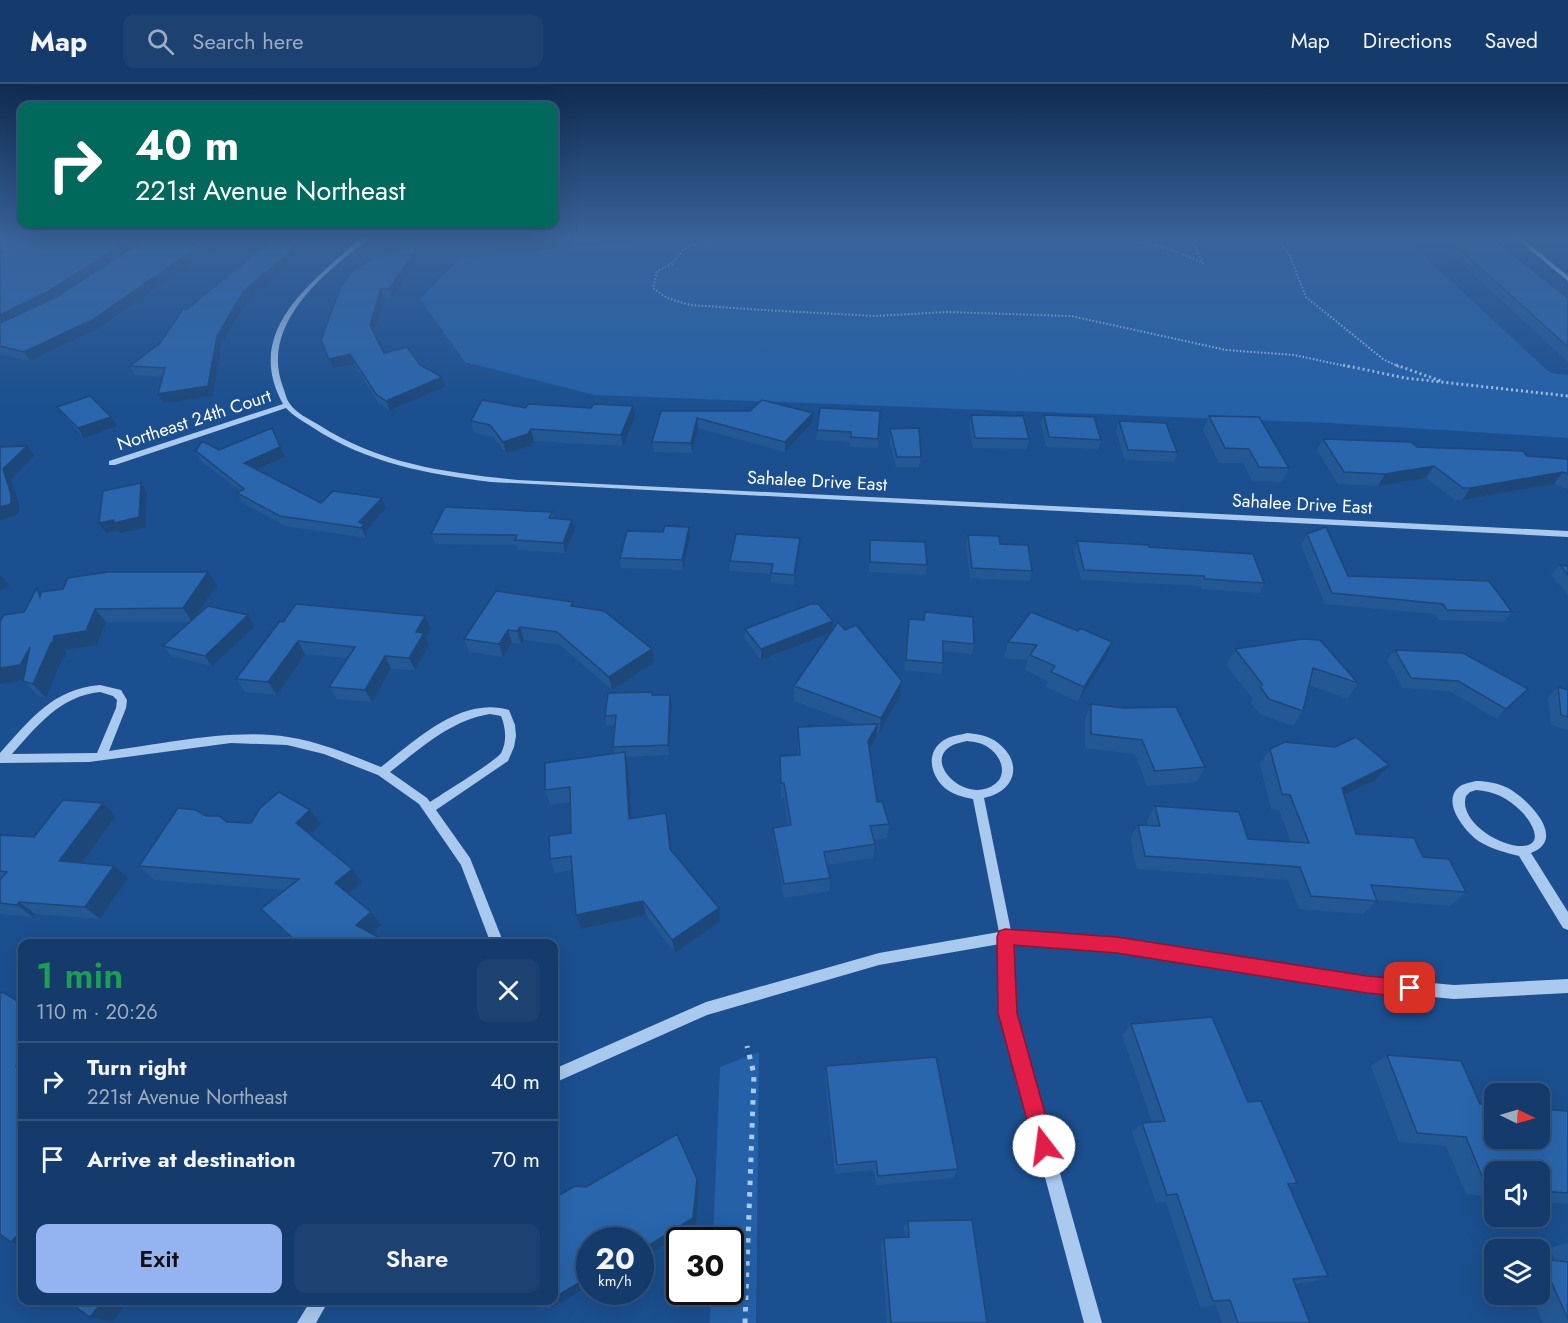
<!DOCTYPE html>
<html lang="en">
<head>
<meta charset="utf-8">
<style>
	body { margin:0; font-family:Jost,sans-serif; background:#1d4271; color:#f1f3f6; height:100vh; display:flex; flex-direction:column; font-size:22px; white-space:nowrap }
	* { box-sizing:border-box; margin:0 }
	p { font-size:20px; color:#9dadc1 }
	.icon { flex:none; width:33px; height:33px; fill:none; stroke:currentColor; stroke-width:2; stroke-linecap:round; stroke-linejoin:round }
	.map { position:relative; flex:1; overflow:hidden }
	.panel { position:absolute; left:18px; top:855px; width:540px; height:366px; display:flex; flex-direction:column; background:#143b6b; border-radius:12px; box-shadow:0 6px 24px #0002,0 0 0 2px #33557e }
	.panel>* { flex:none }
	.banner { position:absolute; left:18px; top:18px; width:540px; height:126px; border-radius:12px; box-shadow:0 6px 24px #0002,0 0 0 2px #33557e; background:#00695c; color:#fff; overflow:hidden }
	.needle { width:39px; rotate:95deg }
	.buttons { position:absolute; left:1484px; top:999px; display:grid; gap:12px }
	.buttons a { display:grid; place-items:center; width:66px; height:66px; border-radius:12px; background:#143b6b; box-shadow:0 6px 24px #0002,0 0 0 2px #33557e; font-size:30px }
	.speed { position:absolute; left:576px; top:1143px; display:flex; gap:12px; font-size:30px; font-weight:700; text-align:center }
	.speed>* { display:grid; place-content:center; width:78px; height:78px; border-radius:50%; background:#143b6b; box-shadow:0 6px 24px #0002,0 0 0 2px #33557e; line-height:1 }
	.speed small { font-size:15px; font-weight:400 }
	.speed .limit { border:3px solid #111; border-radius:9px; background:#fff; color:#111 }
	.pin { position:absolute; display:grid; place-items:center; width:51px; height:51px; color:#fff; margin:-26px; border-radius:12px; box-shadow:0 3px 9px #0006 }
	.me { position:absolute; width:66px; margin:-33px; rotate:345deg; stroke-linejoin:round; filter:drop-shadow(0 0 4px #0008) }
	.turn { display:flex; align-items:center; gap:21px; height:126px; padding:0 18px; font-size:27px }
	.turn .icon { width:78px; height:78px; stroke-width:2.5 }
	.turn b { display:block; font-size:42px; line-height:51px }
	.round { display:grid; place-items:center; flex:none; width:63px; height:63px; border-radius:12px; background:#1d4271 }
	.head { display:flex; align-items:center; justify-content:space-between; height:102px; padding:0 18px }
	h1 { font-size:36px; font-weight:600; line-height:45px; color:#1e9e55 }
	.primary-button { display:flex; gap:12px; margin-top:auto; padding:12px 18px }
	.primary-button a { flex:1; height:69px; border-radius:12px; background:#95b2f1; color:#111; font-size:24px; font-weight:600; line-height:69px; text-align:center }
	.primary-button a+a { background:#1d4271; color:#f1f3f6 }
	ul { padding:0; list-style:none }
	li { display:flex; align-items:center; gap:18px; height:78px; padding:0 18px; border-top:2px solid #33557e }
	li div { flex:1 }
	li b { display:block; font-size:22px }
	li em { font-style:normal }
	header { display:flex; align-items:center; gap:36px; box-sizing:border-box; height:84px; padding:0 30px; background:#143b6b; border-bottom:2px solid #33557e }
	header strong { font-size:28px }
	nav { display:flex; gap:33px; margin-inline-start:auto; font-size:21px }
	.search { width:420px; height:54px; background:#1d4271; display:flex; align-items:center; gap:15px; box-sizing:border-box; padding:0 21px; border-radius:12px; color:#9dadc1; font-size:22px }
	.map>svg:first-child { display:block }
	.green { fill:#2461a8 }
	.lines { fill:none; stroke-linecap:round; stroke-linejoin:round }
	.path-far2 { stroke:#a9c9ee; stroke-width:2; stroke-dasharray:1.5 2; stroke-linecap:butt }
	.path-far1 { stroke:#a9c9ee; stroke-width:3; stroke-dasharray:2 3; stroke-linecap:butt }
	.path { stroke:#a9c9ee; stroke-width:5; stroke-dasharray:4.5 7; stroke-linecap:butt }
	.minor { fill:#a9c9ee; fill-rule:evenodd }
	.wall { fill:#245895 }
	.shaded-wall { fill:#1d4779 }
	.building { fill:#2a66ad; stroke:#1d4779; stroke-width:1.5 }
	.route { fill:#e11d48; stroke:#92132f; stroke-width:1.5 }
	.labels { text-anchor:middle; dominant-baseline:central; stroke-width:6; stroke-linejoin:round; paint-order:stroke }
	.far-street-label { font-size:18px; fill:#fff; stroke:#1b4f8f }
</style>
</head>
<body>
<header>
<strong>Map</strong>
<div class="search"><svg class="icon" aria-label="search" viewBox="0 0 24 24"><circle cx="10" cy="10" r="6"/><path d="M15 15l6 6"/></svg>Search here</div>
<nav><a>Map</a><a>Directions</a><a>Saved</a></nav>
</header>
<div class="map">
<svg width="1568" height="1239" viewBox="0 0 1568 1239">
	<rect width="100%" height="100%" fill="#1b4f8f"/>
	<path class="green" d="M675 154H1405L1550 289 1568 291V354L1329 339 595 311 465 278 420 215 460 174Z
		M759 968 756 1239H710L711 1208H730V1156H713L720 983Z"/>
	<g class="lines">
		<path class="path-far2" d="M748 154 692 161 684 165 672 180 657 187 653 204 667 214 690 221 764 226 874 232 947 228 1071 232 1226 266 1294 271 1350 283
			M1119 154 1167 164 1203 179 1191 154
			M1276 154 1289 170 1306 213 1383 275 1399 283"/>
		<path class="path-far1" d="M1343 281 1405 294 1568 312
			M1396 281 1441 297"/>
		<path class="path" d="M745 1239 754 990 747 962"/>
		<path class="minor" d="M364 154H370C325 188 259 240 283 303 285 308 286 315 290 320 296 329 309 335 319 341 379 380 448 389 518 396L1568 447V453L491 398C427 390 366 379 312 343 303 337 293 332 286 324L115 381H109V377L283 320C243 248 309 201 356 158Z
			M1516 154H1521L1568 192V197Z
			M100 601 121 606 127 616 126 624 109 667C164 660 233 644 288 653 321 658 350 671 381 683 416 656 461 612 509 626L515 641 516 652 514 663 508 677 436 726 470 774 504 860H491L461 781 419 720 378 691 324 670 287 661 231 659 89 678 0 679V669C30 636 52 605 100 601ZM100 608 113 612 117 616 116 624 97 669 12 670C37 642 60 612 100 608ZM490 630 501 632C506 644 507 658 501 669 496 677 442 710 430 718L427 714 390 688C421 664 451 636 490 630Z
			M967 649C978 650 990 652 998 659 1024 679 1015 708 984 714L1011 847 1117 855 1367 893 1454 901 1568 895V909L1454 915 1367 907 1117 867 1013 860 1015 929 1102 1239H1084L1001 929 1000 860 879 881 707 931 554 999V985L706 918 879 869 999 848 973 715C963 713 954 711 946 705 930 692 925 668 944 656 950 652 960 651 967 649ZM967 657C975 658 983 659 989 664 1001 672 1008 690 995 700 967 722 920 677 953 661 957 659 963 658 967 657Z
			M1476 697C1487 697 1497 699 1508 704 1528 715 1568 755 1531 769L1568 828V846L1563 844 1519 772C1506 769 1492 765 1480 758 1465 748 1438 715 1462 701 1466 699 1472 698 1476 697ZM1476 706C1494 707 1508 714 1521 727 1530 736 1546 760 1523 762 1500 763 1458 737 1466 712L1470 708Z
			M311 1216H329L316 1239H297Z"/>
	</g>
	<path class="wall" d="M0 154 97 245 30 277 0 270Z
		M274 154H330L308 167H304L247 217 221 261 213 312 164 319 158 310 163 293 135 291 130 282 160 259Z
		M1437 154H1492L1568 214V278L1450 169 1452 166Z
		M1559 154H1568V161Z
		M380 170 392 214H384L373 249 384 269 420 281 445 303 390 326 379 320 354 280 333 284Z
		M57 323 117 342 84 354 64 332Z
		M526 324 635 333 623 362 534 357 530 362 506 369 493 353 474 349 471 337Z
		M820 324 878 355V364L850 363V358L816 356Z
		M661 327 813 329 812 339 785 368 698 344 692 369 654 368 652 358Z
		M971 331 1029 355 1027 365 973 364 969 340Z
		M1044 331 1101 356 1098 365 1046 363 1041 340Z
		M1209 332 1289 384 1281 398 1252 397 1243 379H1219L1203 346Z
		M1119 337 1177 368 1174 378 1125 376 1116 347Z
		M272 344 285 373 257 386 321 419 382 414 386 424 366 447 367 450 366 454 285 442 243 419 237 409 240 407 201 377 196 367 219 366Z
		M890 345 921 373 919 383H896L889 355Z
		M1323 355 1568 375V405L1554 400 1462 416H1455L1426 394 1378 402 1338 400 1317 366Z
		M552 428 554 435 572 436 575 446 565 469 518 466 516 461 435 460 431 450Z
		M663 448 690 453 683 486 621 484 620 474Z
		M1307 450 1348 492 1512 528 1503 538 1439 536 1435 530 1325 520 1301 461Z
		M968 451 1000 460 1032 487 1029 497 970 494 966 461Z
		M870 456 927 481 925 491 869 488Z
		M1077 457 1149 463 1264 499 1259 509 1201 505 1200 502 1081 496 1074 468Z
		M799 464 794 501 771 499V490L730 487V477Z
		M1560 481 1568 482V511L1551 491Z
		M217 501 195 534 255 542 212 582 171 572 163 562 190 538H106L97 561 66 566V573H63L46 614 37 611 24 596 0 600 24 528 41 508Z
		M574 522 654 578 612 606 560 561 524 556 521 560 512 559 503 573 469 568 464 555Z
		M925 528 974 560 972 570 943 567V579L941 590 904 586 909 535 923 536Z
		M1031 528 1106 573 1078 618 1046 603 1048 597 1025 586 1028 576 1004 574 1008 558Z
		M833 537 832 546H845L902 597 900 612 879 649H877L876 654 869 667 877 718 889 740 887 754 874 756 875 760 873 774 827 781 830 794 829 807 784 814 774 758 773 744 788 741 784 713 781 714 780 672 798 671V643L856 640 794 617V602L831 548 761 576 745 555V545Z
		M283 538 431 545 426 554 429 561 415 586 391 585 372 618 337 615 329 603 347 574 305 570 277 611 245 608 236 595Z
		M1303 555 1358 599 1347 615 1309 601 1303 627 1293 642 1260 630 1251 619 1253 615 1226 581 1235 565Z
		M1395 566 1518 615 1497 635 1449 607 1403 604 1387 576Z
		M1558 603 1568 606V646L1551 641 1548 613Z
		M652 608 653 611H670L672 621 669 671 626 673 628 683 632 734 666 729 672 766 720 837 675 869 646 831 581 845 576 831 572 786 555 789 550 775 571 749 570 718 550 721 545 706 614 670 613 663 615 641 607 642 605 632Z
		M1091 620 1205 683 1196 698 1147 702 1135 670 1085 664V635Z
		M1270 665 1389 681 1376 696 1344 712 1356 750 1423 773 1466 808 1450 822 1377 816 1363 830 1299 825 1288 796 1137 785 1130 755 1138 741H1148L1147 736 1155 722 1248 755 1291 758 1279 726 1271 725 1260 680Z
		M116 732 82 779 128 794 100 835 35 830 33 833 0 830V751L34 753Z
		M206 732 227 738 251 739 321 740 310 750 362 798 349 810 381 841 372 849 391 860H297L274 838 261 825 285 806 154 796 139 782Z
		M1131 940 1248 1018 1297 1099 1290 1103 1328 1192 1311 1198 1295 1200 1310 1239H1222L1216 1221 1200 1223 1166 1118 1156 1119 1132 1048 1142 1039 1152 1038 1122 951Z
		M1387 971 1480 1020 1568 1027V1120L1539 1117V1088H1494V1113L1466 1110 1446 1062 1399 1058 1371 982Z
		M826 982 958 1085 953 1094 876 1101 874 1086 835 1090 825 993Z
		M697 1095 699 1104 696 1142 640 1176V1156H590V1201L552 1224 468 1219 463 1216H554L557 1153 586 1103Z
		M908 1137 987 1239H887L881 1161 884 1154 905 1153 904 1144Z
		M1568 1159V1239H1543L1531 1210H1539V1176L1541 1175 1555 1176 1549 1164Z"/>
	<path class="shaded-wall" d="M133 154H150L55 216 0 243V231Z
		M211 154H227L97 245 30 277 24 268Z
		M313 154H330L308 167 304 159Z
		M424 154H432L392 214 389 205Z
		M301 158 304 167 247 217 221 261 213 312 164 319 158 310 217 252 243 208Z
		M381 205 384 214 373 250 370 241Z
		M350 270 354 280 333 284 329 275Z
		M442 293 445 303 390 326 386 317Z
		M633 322 635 333 623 362 621 351Z
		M813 329 812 339 785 368V358Z
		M111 333 117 342 84 354 78 344Z
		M697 334 698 344 692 369 691 359Z
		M272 344 285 373 249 389 244 379Z
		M531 345 534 357 530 362 506 369 503 358Z
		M27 362 34 372 11 395 19 420V430L0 436V423L3 385Z
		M1434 382 1426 394 1378 402 1385 390Z
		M1563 388 1554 400 1462 416 1470 404Z
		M141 399 147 409 145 443 121 449 119 446 106 449 99 439Z
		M382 414 386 424 366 447 367 450 366 454 359 438Z
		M572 436 575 446 565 469 563 459Z
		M689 443 690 453 683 486 682 476Z
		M800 454 799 464 794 501V491Z
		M208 488 217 501 192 538 183 524Z
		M0 491 9 501 0 507Z
		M95 525 106 538 97 561 66 566V573H63L46 614 33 600 54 552Z
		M248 531 255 542 212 582 205 572Z
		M425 532 431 545 426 554 429 561 415 586 409 574 416 548Z
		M833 537 832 548 761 576V565Z
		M520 543 524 556 521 560 517 547Z
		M508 546 512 559 503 573 499 560Z
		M298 557 305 570 277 611 268 598Z
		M1112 558 1106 573 1078 618 1084 603Z
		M30 563 33 595 0 600V584Z
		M652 565 654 578 612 606 609 593Z
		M385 572 391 585 372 618 365 606Z
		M902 597 900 612 879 649 881 634Z
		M1528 605 1518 615 1497 635 1506 625Z
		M670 611 672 621 669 671 668 661Z
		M878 640 876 654 866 672 868 657Z
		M625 668 628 683 633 749 629 735Z
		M1389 681 1376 696 1330 718 1342 704Z
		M103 719 116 732 74 790 59 777Z
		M310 726 321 740 307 753 296 739Z
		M666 729 669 743 673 779 670 765Z
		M114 782 128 794 100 835 85 823Z
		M352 785 362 798 346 812 335 799Z
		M643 817 646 831 581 845 576 831Z
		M19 818 35 830 33 833 17 821Z
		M719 824 720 837 675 869 672 856Z
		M371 828 381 841 366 854 356 841Z
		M22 976V987L16 982Z
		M697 1095 699 1104 696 1142 640 1176V1167Z
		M22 1146V1162L11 1158Z
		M590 1192V1201L552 1224 545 1219 549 1216H554V1214Z
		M104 1216H129L112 1238 90 1233Z"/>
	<path class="building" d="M0 154H133L49 207 0 231V168L5 167 0 166Z
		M148 154H211L92 236 24 268 0 262V239L56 213Z
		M274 154H313L304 159 301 158 243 208 217 252 208 302 158 310 165 284 130 282 160 259 183 225H187Z
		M415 154H424L389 205H381L370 241 384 269 407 263 420 281 442 293 386 317 376 310 350 270 329 275 321 256 341 202 352 187 380 170 388 171Z
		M1452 154H1492L1568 214V263L1455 161H1460Z
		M90 312 111 333 78 344 57 323Z
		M482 316 526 324 528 320 591 324 594 320 633 322 621 351 531 345 528 350 503 358 490 341 471 337Z
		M762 316 813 329 785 358 697 334 691 359 652 358 661 327H750Z
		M820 324 880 327 878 355 851 353V348L817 346Z
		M971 331 1023 332 1029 355 975 354Z
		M1044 331 1094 333 1101 356 1049 353Z
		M1209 332 1259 333 1289 384 1259 383 1249 365 1225 364Z
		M1119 337 1166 339 1177 368 1128 366Z
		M272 344 280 363 244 379 321 419 333 407 382 414 359 438 363 440 362 444 280 432 237 409 244 405 196 367 202 357 219 366Z
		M919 344 921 373H897L890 345Z
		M1323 355 1411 358 1417 363 1523 367 1527 372 1568 375V390L1563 388 1470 404H1463L1434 382 1385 390 1344 388Z
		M27 362 3 385 11 410V420L0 423V363Z
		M141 399 139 433 114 439V436L99 439 103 407Z
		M445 423 552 428 549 434 572 436 563 459 515 456 517 451 431 450Z
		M665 442 689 443 682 476 620 474 627 447 663 448Z
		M1326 443 1348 492 1489 497 1512 528 1447 526 1443 520 1332 509 1307 450Z
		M736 450 800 454 794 491 771 489 773 480 730 477Z
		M968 451 999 452 1000 460 1028 461 1032 487 972 484Z
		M870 456 925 458 927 481 870 478Z
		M1077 457 1149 461V463L1253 470 1264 499 1205 495 1204 492 1084 486Z
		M1560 481 1568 482V491Z
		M108 488H208L183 524 95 525 86 547 54 552 53 559H51L33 600 23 597 30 563 20 581 0 584V538L4 531 24 528 37 504 40 513 41 508 63 505 68 494Z
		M496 507 573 518 571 522 604 527 652 565 609 593 557 548 520 543 517 547 508 546 499 560 464 555Z
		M296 520 425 532 416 548 424 549 409 574 385 572 365 606 329 603 355 563 298 557 268 598 236 595 280 537 283 538Z
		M811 520H818L833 537 761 565 745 545Z
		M208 522 248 531 205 572 163 562Z
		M925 528 973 533 974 560 943 557V579L906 576 909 535 924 536Z
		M1031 528 1078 547 1080 544 1112 558 1084 603 1051 588 1055 582 1030 571 1037 561 1008 558Z
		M838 538 845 546 856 541 902 597 881 634 794 602Z
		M1303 555 1320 556 1358 599 1313 584 1303 627 1269 615 1261 604 1262 600 1235 565Z
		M1395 566 1463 569 1528 605 1506 625 1458 597 1411 594Z
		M1558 603 1568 606V633L1561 631Z
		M652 608V611H670L668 661 613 663 616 631 605 632 608 609Z
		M1091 620 1124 624 1176 623 1205 683 1155 687 1142 656 1091 650Z
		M878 640 868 657 877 718 882 717 889 740 870 742 875 760 824 768 830 794 784 800 773 744 791 741 784 699H781L780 672 800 671 798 643Z
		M1356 653 1389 681 1342 704 1356 750 1414 754 1423 773 1449 775 1466 808 1371 801 1377 817 1311 812 1300 783 1145 772 1138 741 1160 742 1155 722 1239 728 1248 755 1309 759 1290 711 1282 710 1270 665 1285 658 1335 663Z
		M625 668 629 735 666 729 670 765 719 824 672 856 643 817 576 831 571 772 550 775 549 752 571 749 570 703 545 706V679Z
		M279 708 310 726 296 739 352 785 335 799 371 828 356 841 391 860H299L261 825 299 795 139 782 178 724 196 726 206 732H219L227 738 251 739 260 724Z
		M63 716 103 719 59 777 114 782 85 823 19 818 17 821 0 819V796L7 788 0 787V751L34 753Z
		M3 908 22 920V976L16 982 22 987V1146L11 1158 0 1150V910Z
		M1212 933 1248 1018 1261 1017 1297 1099 1288 1100 1328 1192 1293 1195 1310 1239H1238L1230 1216 1213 1217 1177 1110 1167 1111 1142 1039 1165 1037 1131 940Z
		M1387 971 1461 977 1480 1020 1494 1021V1054H1539V1025L1568 1027V1109L1539 1107V1088H1494V1103L1486 1102 1466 1053 1417 1049Z
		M936 973 958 1085 878 1092 876 1077 837 1081 826 982Z
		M677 1050 697 1095 693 1134 640 1167V1156H590V1192L554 1214V1152L557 1153 554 1143V1114L575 1102 586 1103Z
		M972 1136 987 1239H891L884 1154 909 1153 908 1137Z
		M1541 1175 1568 1178V1235Z
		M66 1216H104L90 1233Z
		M502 1216H549L545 1219Z"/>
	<linearGradient id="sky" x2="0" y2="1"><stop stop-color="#0f2b4f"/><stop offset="0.47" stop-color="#39639b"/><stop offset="1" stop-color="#39639b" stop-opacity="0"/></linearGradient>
	<rect width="1568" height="327" fill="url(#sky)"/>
	<path class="route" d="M1005 845 1117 853 1367 892 1410 896 1416 898 1419 904 1416 910 1410 913 1367 909 1117 869 1014 861 1017 929 1054 1062 1051 1069 1044 1072 1037 1069 1034 1062 998 929 997 853 999 847Z"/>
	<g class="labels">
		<g class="far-street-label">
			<text transform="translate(194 336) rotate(-18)">Northeast 24th Court</text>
			<text transform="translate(817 397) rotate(3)">Sahalee Drive East</text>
			<text transform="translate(1302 420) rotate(3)">Sahalee Drive East</text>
		</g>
	</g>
</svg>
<div class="buttons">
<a><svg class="needle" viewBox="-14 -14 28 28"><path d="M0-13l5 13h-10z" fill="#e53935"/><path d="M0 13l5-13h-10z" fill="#9dadc1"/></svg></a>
<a><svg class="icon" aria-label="sound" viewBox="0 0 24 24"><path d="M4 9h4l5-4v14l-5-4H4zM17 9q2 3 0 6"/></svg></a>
<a><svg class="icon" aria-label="layers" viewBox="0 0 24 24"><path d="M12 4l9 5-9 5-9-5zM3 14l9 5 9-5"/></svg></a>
</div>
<div class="speed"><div>20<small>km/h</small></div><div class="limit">30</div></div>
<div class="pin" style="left:1410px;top:904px;background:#d93025"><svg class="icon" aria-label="arrive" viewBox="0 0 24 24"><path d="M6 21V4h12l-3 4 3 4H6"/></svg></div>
<svg class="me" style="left:1044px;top:1062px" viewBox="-20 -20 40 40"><circle r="19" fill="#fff"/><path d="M0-13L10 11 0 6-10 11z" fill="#e11d48"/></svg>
<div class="banner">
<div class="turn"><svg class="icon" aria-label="right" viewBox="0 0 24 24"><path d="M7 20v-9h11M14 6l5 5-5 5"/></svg><div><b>40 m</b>221st Avenue Northeast</div></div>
</div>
<section class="panel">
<div class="head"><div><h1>1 min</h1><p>110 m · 20:26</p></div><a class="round"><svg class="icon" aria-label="close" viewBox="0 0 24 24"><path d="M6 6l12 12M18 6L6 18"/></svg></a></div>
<ul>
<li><svg class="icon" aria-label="right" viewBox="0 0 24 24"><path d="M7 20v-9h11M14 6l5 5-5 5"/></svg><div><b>Turn right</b><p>221st Avenue Northeast</p></div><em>40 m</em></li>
<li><svg class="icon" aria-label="arrive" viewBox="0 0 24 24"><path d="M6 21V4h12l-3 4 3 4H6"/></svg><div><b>Arrive at destination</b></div><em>70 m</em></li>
</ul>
<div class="primary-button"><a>Exit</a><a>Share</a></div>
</section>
</div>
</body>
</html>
